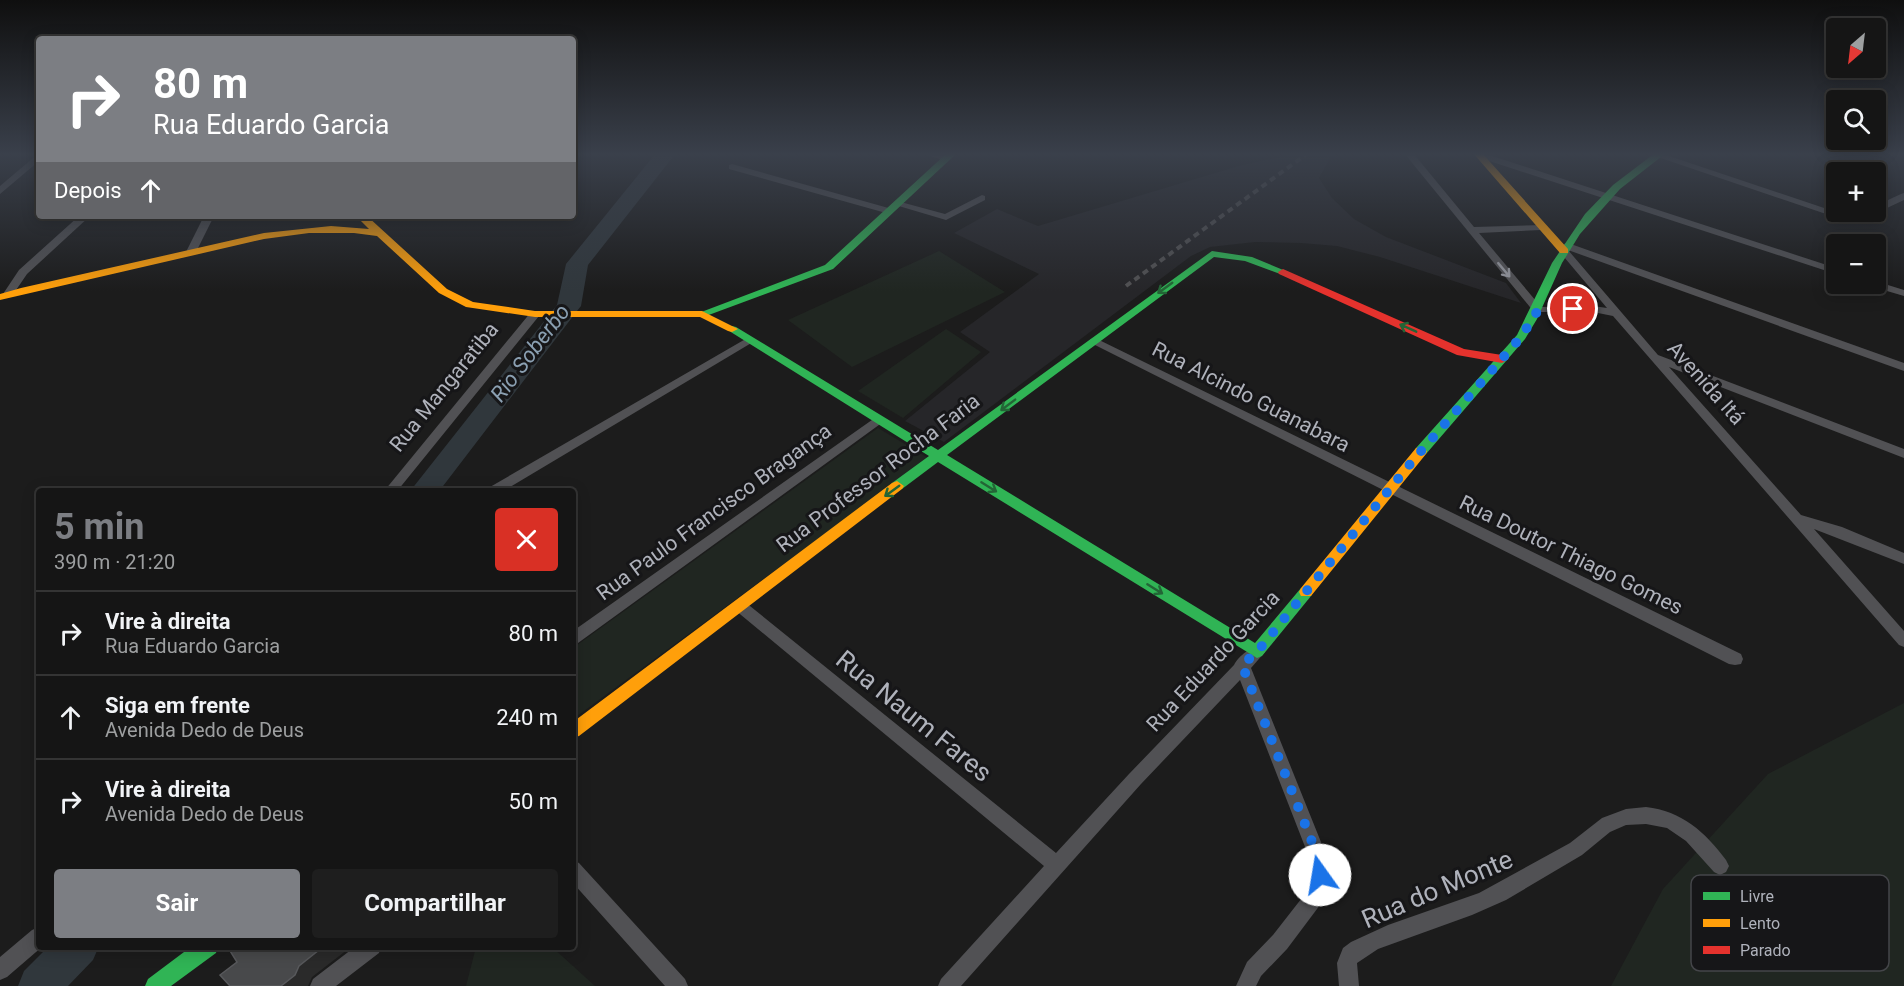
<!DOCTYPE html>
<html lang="pt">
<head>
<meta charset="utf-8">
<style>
	body { margin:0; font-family:Roboto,sans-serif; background:#1e1e1e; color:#f1f3f6; height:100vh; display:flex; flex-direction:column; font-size:22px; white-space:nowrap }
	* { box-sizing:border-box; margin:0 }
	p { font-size:20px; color:#9d9fa0 }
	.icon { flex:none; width:33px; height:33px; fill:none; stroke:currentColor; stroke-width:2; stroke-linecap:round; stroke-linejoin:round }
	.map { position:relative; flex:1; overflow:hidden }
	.side { position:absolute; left:36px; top:488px; width:540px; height:462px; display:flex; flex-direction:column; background:#151515; border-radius:6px; box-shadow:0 3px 15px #0003,0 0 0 2px #343434 }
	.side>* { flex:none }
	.hud { position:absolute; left:36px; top:36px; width:540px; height:183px; border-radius:6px; box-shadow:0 3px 15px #0003,0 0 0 2px #343434; background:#7c7e83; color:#fff; overflow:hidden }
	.needle { width:39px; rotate:208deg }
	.tools { position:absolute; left:1826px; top:18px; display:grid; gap:12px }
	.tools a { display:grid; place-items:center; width:60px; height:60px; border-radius:6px; background:#151515; box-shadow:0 3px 15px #0003,0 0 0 2px #343434; font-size:30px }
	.pin { position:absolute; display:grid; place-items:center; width:51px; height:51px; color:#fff; margin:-26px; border:3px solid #fff; border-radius:50%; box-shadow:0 2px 6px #0007 }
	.me { position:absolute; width:66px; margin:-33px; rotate:347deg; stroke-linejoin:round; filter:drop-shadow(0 0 4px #0008) }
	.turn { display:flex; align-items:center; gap:21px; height:126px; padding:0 18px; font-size:27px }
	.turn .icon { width:78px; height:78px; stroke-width:2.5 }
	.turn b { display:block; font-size:42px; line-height:51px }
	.then { display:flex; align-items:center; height:57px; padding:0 18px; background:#0003; gap:12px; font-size:22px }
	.round { display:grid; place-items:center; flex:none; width:63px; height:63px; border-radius:6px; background:#1e1e1e }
	.headline { display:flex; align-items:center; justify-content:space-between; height:102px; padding:0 18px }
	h1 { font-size:36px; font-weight:700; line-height:45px; color:#7c7e83 }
	.button { display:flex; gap:12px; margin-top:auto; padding:12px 18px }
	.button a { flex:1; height:69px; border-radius:6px; background:#7c7e83; color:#fff; font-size:24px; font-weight:700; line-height:69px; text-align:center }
	.button a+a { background:#1e1e1e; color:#f1f3f6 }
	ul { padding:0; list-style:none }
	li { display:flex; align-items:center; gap:18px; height:84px; padding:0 18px; border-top:2px solid #343434 }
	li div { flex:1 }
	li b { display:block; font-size:22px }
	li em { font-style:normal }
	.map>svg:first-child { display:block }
	.built { fill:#262629 }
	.green { fill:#202621 }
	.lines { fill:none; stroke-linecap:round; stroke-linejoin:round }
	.river { fill:#30373c; fill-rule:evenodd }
	.street { fill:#515154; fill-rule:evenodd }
	.fast { fill:#30b455; fill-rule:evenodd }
	.slow { fill:#ff9f0a; fill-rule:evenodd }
	.jam { fill:#e5322d; fill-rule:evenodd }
	.rail { stroke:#515153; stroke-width:4; stroke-dasharray:6 4.5; stroke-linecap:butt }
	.shaded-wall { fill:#2a2a2a }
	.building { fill:#48494b; stroke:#58595c; stroke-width:1.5 }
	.oneway { stroke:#93959c }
	.oneway2 { stroke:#236536 }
	.route { stroke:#1a73e8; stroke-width:10; stroke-dasharray:0 18 }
	.labels { text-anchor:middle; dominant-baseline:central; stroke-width:6; stroke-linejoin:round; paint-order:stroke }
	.street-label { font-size:21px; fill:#afb2bb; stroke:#161618 }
	.water-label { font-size:22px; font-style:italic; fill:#8a9fb1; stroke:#161618 }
	.near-street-label { font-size:26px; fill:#afb2bb; stroke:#161618 }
	.key { fill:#161618; stroke:#444549; stroke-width:1.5 }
	.key-label { font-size:16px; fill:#afb2bb }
</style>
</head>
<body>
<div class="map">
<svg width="1904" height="986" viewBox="0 0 1904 986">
	<rect width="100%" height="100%" fill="#1c1c1c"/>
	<path class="built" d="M1291 153H1333L1319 178 1332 198 1354 219 1386 237 1506 283 1521 303 1380 257 1337 246 1301 243 1255 242 1210 247 1191 256 944 442 905 421 990 352 960 332 1039 274 954 233 997 209 1038 226 1242 165 1286 156Z"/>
	<path class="green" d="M939 251 1005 292 852 367 788 320Z
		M946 329 981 352 903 418 858 391Z
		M878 428 928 458 573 719V648Z
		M1904 703V986H1611L1663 889 1768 774Z
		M476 947H552L595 986H466Z"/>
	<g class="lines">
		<path class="river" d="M656 153H676L588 265 581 306 577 311 440 490H411L557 305 566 264Z
			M49 946H99L93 960 68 986H18L24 971Z"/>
		<path class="street" d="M39 153V161L0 194V186Z
			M920 153H936L952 158 947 161Z
			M1404 153H1413L1474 227 1545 225 1546 227 1541 230 1479 233 1541 307 1593 306 1607 308 1559 251 1564 248V244L1568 243 1904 363V371L1568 250 1658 355 1904 449V458L1669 367 1801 515 1842 527 1904 553V564L1814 529 1904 631V647L1899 645 1613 316 1593 312H1534Z
			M1473 153H1483L1836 268V274L1474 156Z
			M1646 153H1660L1836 212H1875V206L1901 194 1904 193V200C1877 213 1863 219 1832 216Z
			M732 164 892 209 894 211 886 213 729 169V165Z
			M982 195 985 196V200L946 220 892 204 897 201 945 214Z
			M79 216H90L27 274 12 296H4L3 294 19 270Z
			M204 216H214L195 254H187L186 252Z
			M1875 281 1904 290V296L1870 286 1869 284H1875Z
			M535 311 541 314 539 316 398 490H385L531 312Z
			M749 337 755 340 753 342 505 490H489L490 487Z
			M1095 338 1741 654 1743 659 1741 664 1735 665 1729 664 1091 343 1089 341 1091 339Z
			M879 415 885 419 883 422 578 643 573 645V631Z
			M740 600 745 602 1056 853 1129 774 1234 665C1238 657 1252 644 1262 648L1265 652 1251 668 1327 857 1329 875 1320 905 1287 949 1261 976 1256 986H1236L1247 962 1273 935 1305 894 1311 875 1309 857 1240 680 1141 784 961 986H938L941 979 1044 866 735 610 733 606 735 602Z
			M1646 807C1682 811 1705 832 1726 860L1729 866 1726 872 1720 875 1714 872 1686 841 1667 828 1646 824 1626 825 1610 832 1582 855 1506 900 1472 915 1378 949 1357 963 1359 986H1339L1337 963 1343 948 1351 942 1388 925 1479 893 1570 843 1602 818 1626 809Z
			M573 860 579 863 685 979 688 986H665L573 883Z
			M39 927V946H43L7 977 0 980V957L32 930Z
			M356 946H381L379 953 336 986H310L313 979Z"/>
		<path class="fast" d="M947 153H957L833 269 706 316 702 317 696 314 825 265Z
			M1655 153H1666L1620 189 1580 234 1562 263 1537 319 1525 339 1426 454H1416L1415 451 1416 448 1517 335 1552 263 1585 214 1613 185Z
			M1212 251 1252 257 1288 272 1283 275 1245 261 1214 257 947 455 1255 643 1301 588H1311L1313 592 1311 596 1262 656 1257 658 938 462 902 489H892L890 486 892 483 929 456 726 329 732 326 736 327 938 450Z
			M192 946H218L216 953 171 986H145L148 979Z"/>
		<path class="slow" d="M1473 153H1482L1568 249V253H1560Z
			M356 216H367L447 289 473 302 535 311H702L738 329 732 332 728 331 700 317H535L466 307 439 293 377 236 354 233H309L264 239 0 300V294L21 288 264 233 331 226 369 229Z
			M1421 447 1427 451 1426 454 1311 596H1301L1299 592 1301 588 1416 448Z
			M897 481 904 486 902 489 579 736 573 738V722L892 483Z"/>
		<path class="jam" d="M1283 269 1464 349 1502 355 1508 359 1502 363 1457 355 1279 274 1278 272Z"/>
		<path class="rail" d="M1126 286 1308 153"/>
	</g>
	<path class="shaded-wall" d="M324 946H352L312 977 308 986H281L299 966Z"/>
	<path class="building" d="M227 946H324L299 966 295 975 281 986H230L220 975 237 962Z"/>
	<defs><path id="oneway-shaft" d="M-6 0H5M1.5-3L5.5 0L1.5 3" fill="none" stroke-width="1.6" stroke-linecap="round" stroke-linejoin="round" transform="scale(1.5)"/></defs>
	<use class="oneway" href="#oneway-shaft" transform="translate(1504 270) rotate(50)"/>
	<g class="oneway2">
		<use href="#oneway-shaft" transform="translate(1165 288) rotate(144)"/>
		<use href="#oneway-shaft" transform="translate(1408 328) rotate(-156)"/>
		<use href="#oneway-shaft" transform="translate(1008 405) rotate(143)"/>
		<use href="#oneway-shaft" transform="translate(989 487) rotate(32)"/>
		<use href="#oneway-shaft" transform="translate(892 491) rotate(144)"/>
		<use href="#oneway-shaft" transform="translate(1155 589) rotate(32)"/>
	</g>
	<linearGradient id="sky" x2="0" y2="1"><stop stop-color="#0f0f0f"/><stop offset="0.53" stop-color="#3a404b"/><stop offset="1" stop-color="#3a404b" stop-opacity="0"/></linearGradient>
	<rect width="1904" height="291" fill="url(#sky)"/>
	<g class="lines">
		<path class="route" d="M1320 875 1318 857 1242 665 1257 652 1415 458 1521 337 1538 310 1573 309"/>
	</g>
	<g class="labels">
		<g class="street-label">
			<text transform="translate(1706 383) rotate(48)">Avenida Itá</text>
			<text transform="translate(444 387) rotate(-51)">Rua Mangaratiba</text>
			<text transform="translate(1251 397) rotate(27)">Rua Alcindo Guanabara</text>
			<text transform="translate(878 473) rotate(-37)">Rua Professor Rocha Faria</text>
			<text transform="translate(714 512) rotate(-36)">Rua Paulo Francisco Bragança</text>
			<text transform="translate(1571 555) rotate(26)">Rua Doutor Thiago Gomes</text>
			<text transform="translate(1213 661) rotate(-47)">Rua Eduardo Garcia</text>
		</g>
		<g class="water-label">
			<text transform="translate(530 353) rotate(-53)">Rio Soberbo</text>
		</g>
		<g class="near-street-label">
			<text transform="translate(914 716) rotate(39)">Rua Naum Fares</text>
			<text transform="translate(1437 889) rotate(-23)">Rua do Monte</text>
		</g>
	</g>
	<rect x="1691" y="875" width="198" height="96" rx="9" class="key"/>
	<rect x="1703" y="892" width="27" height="8" fill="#30b455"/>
	<rect x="1703" y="919" width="27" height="8" fill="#ff9f0a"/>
	<rect x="1703" y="946" width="27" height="8" fill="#e5322d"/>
	<g class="key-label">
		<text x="1740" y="902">Livre</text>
		<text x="1740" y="929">Lento</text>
		<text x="1740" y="956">Parado</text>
	</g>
</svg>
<div class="tools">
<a><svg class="needle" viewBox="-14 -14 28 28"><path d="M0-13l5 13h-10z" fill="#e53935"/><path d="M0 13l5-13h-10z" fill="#9d9fa0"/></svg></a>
<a><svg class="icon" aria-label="search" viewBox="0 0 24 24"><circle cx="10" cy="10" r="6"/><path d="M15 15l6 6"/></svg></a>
<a>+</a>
<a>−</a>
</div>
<div class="pin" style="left:1573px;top:309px;background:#d93025"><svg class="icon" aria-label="arrive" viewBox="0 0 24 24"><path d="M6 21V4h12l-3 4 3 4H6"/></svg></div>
<svg class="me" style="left:1320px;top:875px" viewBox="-20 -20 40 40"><circle r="19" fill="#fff"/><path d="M0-13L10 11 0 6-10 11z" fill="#1a73e8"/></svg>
<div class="hud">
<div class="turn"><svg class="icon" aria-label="right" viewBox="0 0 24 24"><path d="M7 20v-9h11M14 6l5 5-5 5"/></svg><div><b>80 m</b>Rua Eduardo Garcia</div></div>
<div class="then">Depois<svg class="icon" aria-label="ahead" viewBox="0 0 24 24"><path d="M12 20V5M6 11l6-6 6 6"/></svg></div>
</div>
<section class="side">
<div class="headline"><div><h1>5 min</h1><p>390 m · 21:20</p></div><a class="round" style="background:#d93025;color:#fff"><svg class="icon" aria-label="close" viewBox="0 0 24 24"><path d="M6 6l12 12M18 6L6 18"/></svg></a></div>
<ul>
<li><svg class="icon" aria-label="right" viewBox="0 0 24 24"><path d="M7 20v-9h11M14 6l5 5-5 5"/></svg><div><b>Vire à direita</b><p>Rua Eduardo Garcia</p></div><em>80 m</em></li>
<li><svg class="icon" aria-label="ahead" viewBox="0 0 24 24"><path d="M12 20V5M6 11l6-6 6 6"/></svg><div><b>Siga em frente</b><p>Avenida Dedo de Deus</p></div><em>240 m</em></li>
<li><svg class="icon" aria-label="right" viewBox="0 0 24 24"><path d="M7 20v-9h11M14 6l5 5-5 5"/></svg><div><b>Vire à direita</b><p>Avenida Dedo de Deus</p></div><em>50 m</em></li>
</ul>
<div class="button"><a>Sair</a><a>Compartilhar</a></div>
</section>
</div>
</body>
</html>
